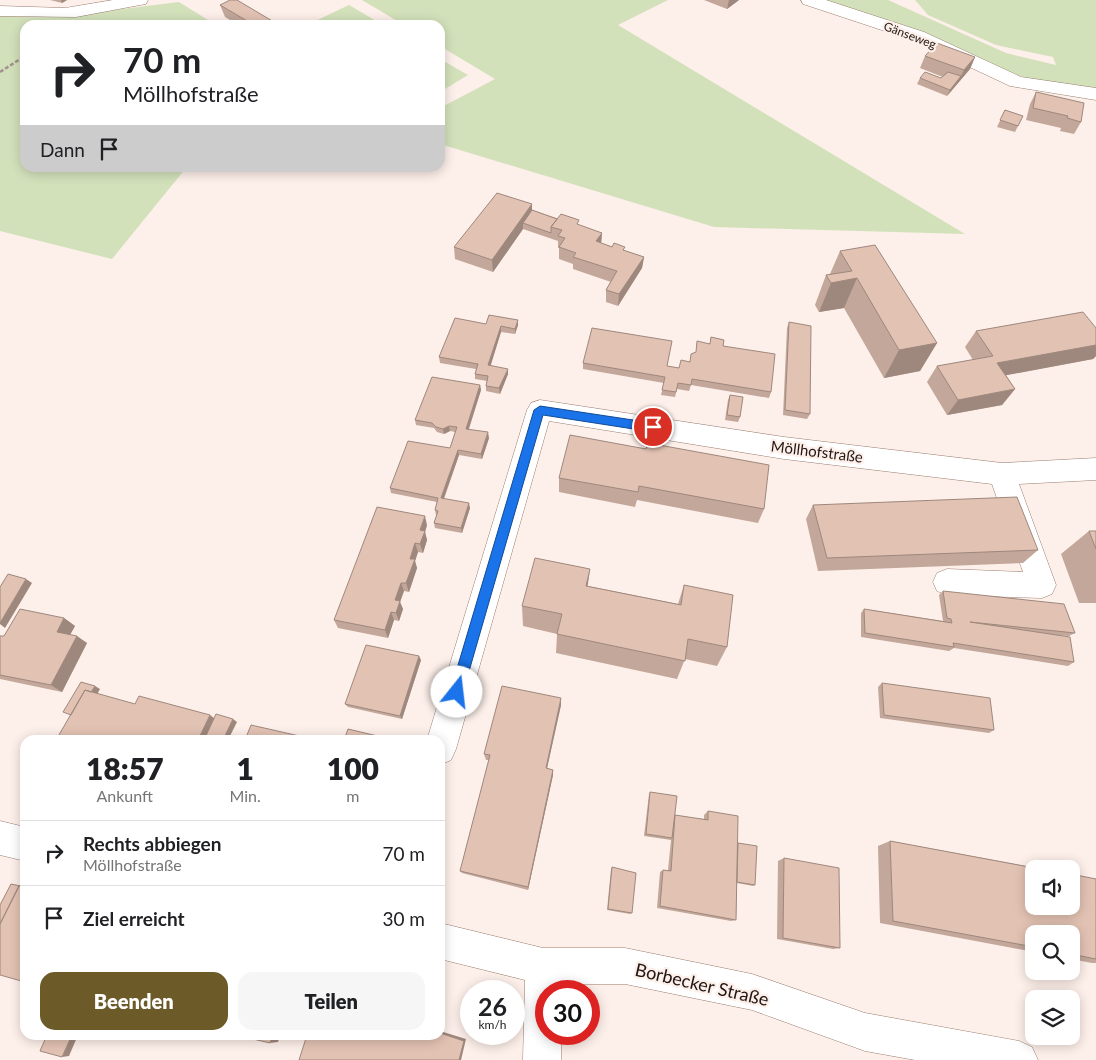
<!DOCTYPE html>
<html lang="de">
<head>
<meta charset="utf-8">
<style>
	body { margin:0; font-family:Lato,sans-serif; background:#f6f6f6; color:#202124; height:100vh; display:flex; flex-direction:column; font-size:19px; white-space:nowrap }
	* { box-sizing:border-box; margin:0 }
	p { font-size:16px; color:#757577 }
	.icon { flex:none; width:28px; height:28px; fill:none; stroke:currentColor; stroke-width:2; stroke-linecap:round; stroke-linejoin:round }
	.map { position:relative; flex:1; overflow:hidden }
	.side { position:absolute; left:20px; top:735px; width:425px; height:305px; display:flex; flex-direction:column; background:#fff; border-radius:15px; box-shadow:0 2px 12px #0003 }
	.side>* { flex:none }
	.hud { position:absolute; left:20px; top:20px; width:425px; height:152px; border-radius:15px; box-shadow:0 2px 12px #0003; background:#fff; color:#202124; overflow:hidden }
	.controls { position:absolute; left:1025px; top:860px; display:grid; gap:10px }
	.controls a { display:grid; place-items:center; width:55px; height:55px; border-radius:10px; background:#fff; box-shadow:0 2px 12px #0003; font-size:25px }
	.speed { position:absolute; left:460px; top:980px; display:flex; gap:10px; font-size:25px; font-weight:700; text-align:center }
	.speed>* { display:grid; place-content:center; width:65px; height:65px; border-radius:50%; background:#fff; box-shadow:0 2px 12px #0003; line-height:1 }
	.speed small { font-size:12px; font-weight:400 }
	.speed .limit { border:8px solid #d22; background:#fff; color:#111 }
	.pin { position:absolute; display:grid; place-items:center; width:42px; height:42px; color:#fff; margin:-21px; border:2px solid #fff; border-radius:50%; box-shadow:0 1px 5px #0007 }
	.me { position:absolute; width:55px; margin:-28px; rotate:16deg; stroke-linejoin:round; filter:drop-shadow(0 0 4px #0008) }
	.turn { display:flex; align-items:center; gap:18px; height:105px; padding:0 20px; font-size:22px }
	.turn .icon { width:65px; height:65px; stroke-width:2.5 }
	.turn b { display:block; font-size:35px; line-height:42px }
	.then { display:flex; align-items:center; height:48px; padding:0 20px; background:#0003; gap:10px; font-size:19px }
	.eta { display:flex; justify-content:space-evenly; align-items:center; height:85px; text-align:center }
	.eta b { font-size:30px; font-weight:800; line-height:35px }
	.primary-button { display:flex; gap:10px; margin-top:auto; padding:10px 20px }
	.primary-button a { flex:1; height:58px; border-radius:15px; background:#6c5a28; color:#fff; font-size:20px; font-weight:800; line-height:58px; text-align:center }
	.primary-button a+a { background:#f6f6f6; color:#202124 }
	ul { padding:0; list-style:none }
	li { display:flex; align-items:center; gap:15px; height:65px; padding:0 20px; border-top:1px solid #e0e0e0 }
	li div { flex:1 }
	li b { display:block; font-size:19px }
	li em { font-style:normal }
	.map>svg:first-child { display:block }
	.green { fill:#d3e1bb }
	.lines { fill:none; stroke-linecap:round; stroke-linejoin:round }
	.minor-casing { stroke:#9a7d6f; stroke-width:1 }
	.path { stroke:#a1948e; stroke-width:2.5; stroke-dasharray:4 2; stroke-linecap:butt }
	.minor { fill:#fff; fill-rule:evenodd }
	.wall { fill:#c2a79a }
	.shaded-wall { fill:#9e887d }
	.building { fill:#e2c2b3; stroke:#9e887d }
	.route { fill:#1a73e8; stroke:#114b97 }
	.labels { text-anchor:middle; dominant-baseline:central; stroke-width:4.5; stroke-linejoin:round; paint-order:stroke }
	.far-street-label { font-size:12px; fill:#211611; stroke:#fdefe9 }
	.street-label { font-size:15px; fill:#211611; stroke:#fdefe9 }
	.near-street-label { font-size:18px; fill:#211611; stroke:#fdefe9 }
</style>
</head>
<body>
<div class="map">
<svg width="1096" height="1060" viewBox="0 0 1096 1060">
	<rect width="100%" height="100%" fill="#fdefe9"/>
	<path class="green" d="M362 0H668L618 25 965 234 714 227 440 144V108L495 79 440 46V25H404Z
		M814 0H888L1006 53 1056 65 1053 57 996 45 928 15 915 0H1096V99L1071 96 1067 88C981 69 897 32 814 0Z
		M179 2 216 25H25V168H186L112 259 0 231V14L57 17Z
		M349 5 383 25H307Z
		M440 59 468 75 440 92Z"/>
	<g class="lines">
		<defs>
			<path id="minor" d="M113 0H148L146 4 140 5 76 17 0 16V6L65 8Z
				M801 0H826L924 32 1021 77 1096 88V100L1010 86 912 40 803 4Z
				M540 400 784 437 1002 463 1096 458V480L1019 484 1056 585 1052 594 1042 598 947 595 937 591 933 582 937 573 947 569 1023 572 992 484 784 459 549 421 456 749 451 760 440 765V740H427L527 410 531 403Z
				M0 821 25 827V861L0 855Z
				M440 923 543 948H625L752 974 865 1013 1019 1041 1032 1047 1038 1060H915L865 1051 752 1010 625 984H561V991H546V1034H561V1060H523L525 980 440 959Z"/>
		</defs>
		<use href="#minor" class="minor-casing"/>
		<path class="path" d="M0 72 25 56"/>
		<use href="#minor" class="minor"/>
	</g>
	<path class="wall" d="M50 0H67L62 3Z
		M704 0H739L727 9Z
		M220 5 279 25H238L225 17Z
		M925 56 975 57 970 69 947 96 917 84 920 78H941L943 77 920 68Z
		M1036 92 1081 122 1074 134 1060 131 1061 128 1026 120 1030 104Z
		M1005 110 1023 116 1015 132 997 127Z
		M532 204V210L602 233 601 243 644 257 642 268 618 306 606 302V290L611 282 573 269V264L559 259V248H558V241L523 229 493 272 455 259 454 247Z
		M840 251 937 343 920 371 884 378 844 308 819 312 815 305 826 275 830 274Z
		M789 322 810 414 807 419 783 415 787 328Z
		M486 324 518 325 515 334 501 332 490 366 508 374 500 394 486 391V386L487 381 475 379V374L476 369 440 363 439 357Z
		M976 331 1096 345V356L1093 359 1006 375 1015 389 1002 405 947 415 927 382 937 366 973 360 965 347Z
		M711 337 723 346 771 392 769 398 691 385 689 391 677 389 675 397 661 395 664 383 583 369V363L667 366 679 368 689 362 710 343Z
		M480 385 481 390 469 429 489 438 482 459 459 455 444 499 470 508 462 533 435 528 434 523 437 515H436L435 510 437 502 391 493 390 488 450 448 455 432 450 431 444 434 437 432 434 428 416 425 415 420Z
		M730 395 740 417 738 422 725 420 728 400Z
		M646 449 764 509 758 523 637 500 635 507 559 492V478Z
		M813 505 1038 550 1023 563 818 571 806 519Z
		M427 525 425 532 427 540 423 553 418 552 415 561 417 568 409 592 404 591 400 602 403 609 399 621 394 620 388 638 338 628 334 620Z
		M1089 531H1096V603H1079L1061 554Z
		M684 585 727 647 717 666 685 659 677 679 556 653 557 634 523 626 522 606 588 586 678 604Z
		M943 591 1075 633 1069 636 1057 635 1074 662 1068 666 954 648 949 651 861 637V613L864 609 943 621 939 595Z
		M64 618 75 626 70 635 87 643 62 692 0 679V636H4Z
		M421 660 402 719 348 707 345 704Z
		M882 683 994 730 989 733 880 718 878 687Z
		M561 705 547 768 553 770V775L528 890 462 873 460 871 489 760H486L484 754Z
		M650 792 675 816 704 819V815L708 811 738 843 755 885 753 886 737 883 736 920 731 921 657 908 660 872 663 870H668L671 840 644 836 649 794Z
		M890 841 1096 879V963H1092L1071 959V934H1034V952L880 923 878 846Z
		M784 858 840 948 833 949 777 939 778 861Z
		M612 867 632 913 630 914 607 910 611 869Z"/>
	<path class="shaded-wall" d="M61 0H67L62 3Z
		M729 0H739L727 9Z
		M975 57 970 69 947 96 950 90 961 76 964 70Z
		M532 204V216L523 223V229L493 272 492 260Z
		M602 233 601 245 596 241Z
		M644 257 642 268 618 306 619 294Z
		M857 278 844 308 819 312 831 283Z
		M518 320V325L515 334V329Z
		M501 326V332L489 371 488 365Z
		M937 343 920 371 884 378 899 350Z
		M1096 345V356L1093 359 986 379 997 363Z
		M508 369V374L500 394 499 388Z
		M480 385 481 390 467 434 466 429Z
		M1015 389 1002 405 947 415 958 400Z
		M449 426 450 431 444 434 443 429Z
		M488 432 489 438 482 459 481 454Z
		M458 450 459 455 442 503 441 498Z
		M469 503 470 508 462 533 461 528Z
		M425 516 427 525 425 532 427 540 423 553 420 544V530Z
		M415 543 418 552 415 561 417 568 409 592 406 583 410 559Z
		M590 569 587 591 586 586Z
		M26 579 32 583 5 628 0 624V623Z
		M401 583 404 591 400 602 403 609 399 621 396 613 395 600Z
		M391 612 394 620 388 638 385 630Z
		M64 618 75 626 67 640 57 632Z
		M77 636 87 643 62 692 51 685Z
		M419 656 421 660 402 719 400 716Z
		M95 686 100 689 83 720 77 716Z
		M561 698V705L546 773V768Z
		M210 715 218 721 209 740H198Z
		M233 719 237 722 228 740H223Z
		M553 770V775L528 890V887Z
		M440 1031 466 1039 461 1060H459L440 1033Z
		M72 1035H78L69 1056 62 1057Z
		M273 1035H280L278 1042 270 1043Z"/>
	<path class="building" d="M230 0H237L279 25H254L220 5Z
		M937 43 975 57 964 70 925 56Z
		M925 72 941 78 948 72 961 76 950 90 920 78Z
		M1036 92 1084 103 1081 122 1067 118 1068 116 1033 108Z
		M1005 110 1023 116 1018 126 1000 120Z
		M497 193 532 204 492 260 454 247Z
		M532 210 557 219 551 227V233L523 223Z
		M561 214 579 220 577 224 602 233 596 241 612 247 614 243 625 247 623 250 644 257 619 294 606 290 617 271 573 257 576 253 559 247 565 238 558 236 562 230 551 227Z
		M875 245 937 343 899 350 857 278 831 283 826 275 852 271 840 251Z
		M1083 312 1096 328V345L997 363 1015 389 958 400 937 366 993 356 976 331Z
		M489 315 518 320 515 329 501 326 488 365 508 369 499 388 486 386 488 376 475 374 478 364 439 357 455 318 486 324Z
		M789 322 811 326 810 414 785 410Z
		M592 328 672 341 667 366 679 368 681 360 690 362 691 354 696 352 697 341 710 344 711 337 724 340 723 346 775 354 771 392 692 379 691 385 678 383 676 392 662 390 665 377 583 363Z
		M432 377 480 385 466 429 488 432 481 454 458 450 441 498 469 503 461 528 434 523 438 511 435 510 438 498 390 488 408 441 450 448 457 427 449 426 443 429 436 427 432 423 415 420Z
		M730 395 743 397 740 417 727 415Z
		M570 435 646 449 648 443 769 465 764 509 639 486 638 492 559 478Z
		M1017 497 1038 550 827 558 813 505Z
		M377 507 425 516 420 530 425 531 420 544 415 543 410 559H415L406 583H401L395 600 400 601 396 613 391 612 385 630 334 620Z
		M1089 531H1096V549Z
		M535 558 590 569 586 586 681 605 684 585 733 595 727 647 688 639 685 661 557 634 562 614 522 606Z
		M8 574 26 579 0 623V587Z
		M943 591 1064 604 1075 633 970 622 1070 637 1074 662 953 643 954 647 865 633 864 609 952 623 951 619 947 618Z
		M20 609 64 618 57 632 77 636 51 685 0 675V636H4Z
		M366 645 419 656 400 716 345 704Z
		M81 682 95 686 91 692 85 690 71 715 63 712Z
		M882 683 990 698 994 730 884 715Z
		M502 686 561 698 546 768 553 770 528 887 460 871 490 755 484 754Z
		M85 690 135 704 139 696 210 715 198 740H56Z
		M216 714 233 719 223 740H204Z
		M251 725 317 740H245Z
		M348 729 386 738 385 740H344Z
		M650 792 677 796 672 838 646 834Z
		M708 811 738 816 736 920 660 906 663 870 671 871 675 815 708 820Z
		M890 841 1040 869H1034V906H1071V874L1096 879V959L1071 954V934H1034V947L893 921Z
		M738 843 757 846 755 885 737 882Z
		M784 858 839 868 840 948 783 938Z
		M612 867 636 873 632 913 608 909Z
		M11 884 25 887 19 886 0 924V905Z
		M19 886 25 888V982L0 975V924Z
		M440 1033 464 1041 459 1060H299L307 1035H440Z
		M47 1035H72L62 1057 40 1051Z
		M236 1035H273L270 1043Z"/>
	<path class="route" d="M540 406 653 423 658 427 653 432 543 415 463 692 461 697 457 699 452 697 450 692 534 410Z"/>
	<g class="labels">
		<g class="far-street-label">
			<text transform="translate(910 35) rotate(21)">Gänseweg</text>
		</g>
		<g class="street-label">
			<text transform="translate(817 451) rotate(7)">Möllhofstraße</text>
		</g>
		<g class="near-street-label">
			<text transform="translate(702 984) rotate(13)">Borbecker Straße</text>
		</g>
	</g>
</svg>
<div class="controls">
<a><svg class="icon" aria-label="sound" viewBox="0 0 24 24"><path d="M4 9h4l5-4v14l-5-4H4zM17 9q2 3 0 6"/></svg></a>
<a><svg class="icon" aria-label="search" viewBox="0 0 24 24"><circle cx="10" cy="10" r="6"/><path d="M15 15l6 6"/></svg></a>
<a><svg class="icon" aria-label="layers" viewBox="0 0 24 24"><path d="M12 4l9 5-9 5-9-5zM3 14l9 5 9-5"/></svg></a>
</div>
<div class="speed"><div>26<small>km/h</small></div><div class="limit">30</div></div>
<div class="pin" style="left:653px;top:427px;background:#d93025"><svg class="icon" aria-label="arrive" viewBox="0 0 24 24"><path d="M6 21V4h12l-3 4 3 4H6"/></svg></div>
<svg class="me" style="left:457px;top:692px" viewBox="-20 -20 40 40"><circle r="19" fill="#fff"/><path d="M0-13L10 11 0 6-10 11z" fill="#1a73e8"/></svg>
<div class="hud">
<div class="turn"><svg class="icon" aria-label="right" viewBox="0 0 24 24"><path d="M7 20v-9h11M14 6l5 5-5 5"/></svg><div><b>70 m</b>Möllhofstraße</div></div>
<div class="then">Dann<svg class="icon" aria-label="arrive" viewBox="0 0 24 24"><path d="M6 21V4h12l-3 4 3 4H6"/></svg></div>
</div>
<section class="side">
<div class="eta">
<div><b>18:57</b><p>Ankunft</p></div>
<div><b>1</b><p>Min.</p></div>
<div><b>100</b><p>m</p></div>
</div>
<ul>
<li><svg class="icon" aria-label="right" viewBox="0 0 24 24"><path d="M7 20v-9h11M14 6l5 5-5 5"/></svg><div><b>Rechts abbiegen</b><p>Möllhofstraße</p></div><em>70 m</em></li>
<li><svg class="icon" aria-label="arrive" viewBox="0 0 24 24"><path d="M6 21V4h12l-3 4 3 4H6"/></svg><div><b>Ziel erreicht</b></div><em>30 m</em></li>
</ul>
<div class="primary-button"><a>Beenden</a><a>Teilen</a></div>
</section>
</div>
</body>
</html>
